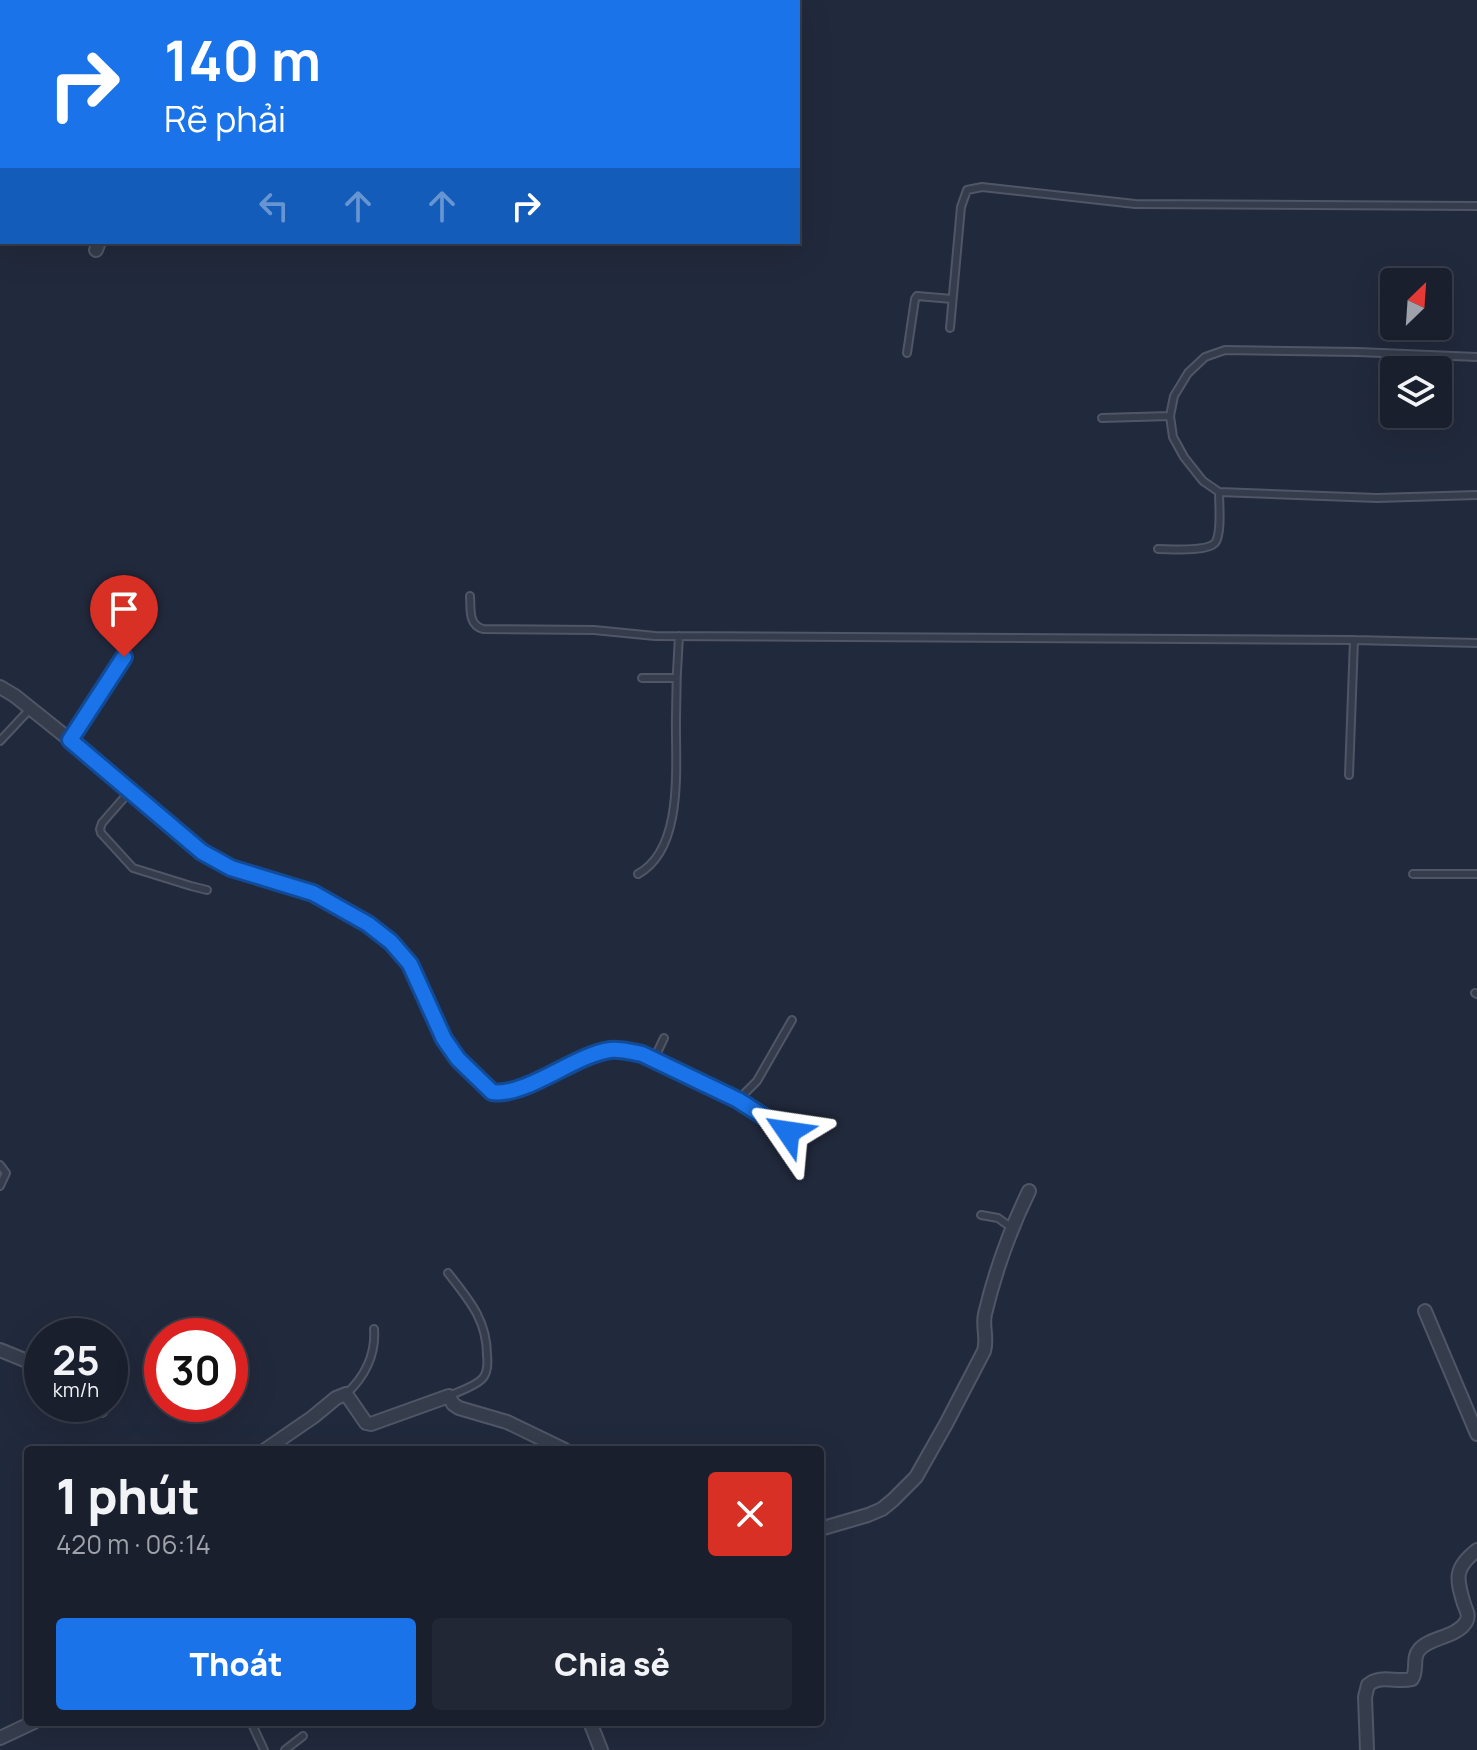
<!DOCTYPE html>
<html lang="vi">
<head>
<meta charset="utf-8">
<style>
	body { margin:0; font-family:Manrope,sans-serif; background:#222735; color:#f1f3f6; height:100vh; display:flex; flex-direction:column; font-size:30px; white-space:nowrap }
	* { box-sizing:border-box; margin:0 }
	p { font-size:26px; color:#9fa2aa }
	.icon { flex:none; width:44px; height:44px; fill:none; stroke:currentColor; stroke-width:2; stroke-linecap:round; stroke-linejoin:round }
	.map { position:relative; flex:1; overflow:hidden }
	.details { position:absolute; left:24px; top:1446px; width:800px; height:280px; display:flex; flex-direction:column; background:#191f2d; border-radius:8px; box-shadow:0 8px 32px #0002,0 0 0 2px #373d49 }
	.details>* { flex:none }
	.banner { position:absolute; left:0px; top:0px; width:800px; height:244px; box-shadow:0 8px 32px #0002,0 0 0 2px #373d49; background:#1a73e8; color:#fff; overflow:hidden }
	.needle { width:52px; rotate:25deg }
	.controls { position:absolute; left:1380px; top:268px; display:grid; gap:16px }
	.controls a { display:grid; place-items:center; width:72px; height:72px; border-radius:8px; background:#191f2d; box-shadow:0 8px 32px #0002,0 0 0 2px #373d49; font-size:40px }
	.speed { position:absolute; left:24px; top:1318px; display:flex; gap:16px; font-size:40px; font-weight:700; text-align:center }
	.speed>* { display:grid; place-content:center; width:104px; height:104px; border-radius:50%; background:#191f2d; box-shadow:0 8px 32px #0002,0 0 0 2px #373d49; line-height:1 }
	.speed small { font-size:20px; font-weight:400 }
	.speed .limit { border:12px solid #d22; background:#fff; color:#111 }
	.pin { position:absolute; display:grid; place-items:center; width:68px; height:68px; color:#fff; margin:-82px -34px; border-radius:50% 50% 50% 0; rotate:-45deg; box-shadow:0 0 8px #0007 }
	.pin .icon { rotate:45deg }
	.me { position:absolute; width:88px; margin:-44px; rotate:302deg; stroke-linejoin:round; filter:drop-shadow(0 0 6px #0008) }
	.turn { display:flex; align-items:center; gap:28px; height:168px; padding:0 32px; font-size:36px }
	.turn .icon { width:104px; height:104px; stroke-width:2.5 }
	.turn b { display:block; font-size:56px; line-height:68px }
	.lanes { display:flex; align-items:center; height:76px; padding:0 32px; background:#0003; justify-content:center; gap:40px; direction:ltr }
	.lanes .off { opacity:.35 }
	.round { display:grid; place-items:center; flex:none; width:84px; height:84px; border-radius:8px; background:#222735 }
	.summary { display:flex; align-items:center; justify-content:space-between; height:136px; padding:0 32px }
	h1 { font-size:48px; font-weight:800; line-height:60px }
	.button { display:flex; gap:16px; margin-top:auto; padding:16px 32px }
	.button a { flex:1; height:92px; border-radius:8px; background:#1a73e8; color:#fff; font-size:32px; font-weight:800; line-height:92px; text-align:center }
	.button a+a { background:#222735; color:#f1f3f6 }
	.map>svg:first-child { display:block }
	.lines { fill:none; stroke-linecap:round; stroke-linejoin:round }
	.lane-casing { stroke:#505666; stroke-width:10 }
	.street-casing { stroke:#505666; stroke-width:16 }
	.lane { stroke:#353c4c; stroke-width:6 }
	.street { stroke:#353c4c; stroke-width:12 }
	.route-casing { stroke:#114b97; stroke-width:20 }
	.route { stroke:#1a73e8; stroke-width:14 }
</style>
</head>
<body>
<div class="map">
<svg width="1477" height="1750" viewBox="0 0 1477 1750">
	<rect width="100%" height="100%" fill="#21293c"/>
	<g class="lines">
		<defs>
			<path id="lane" d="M950 328 961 207 967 190 982 187 1135 204 1477 206
				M907 353 915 299 917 296 952 299
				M1477 357 1358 352 1225 350 1205 357 1188 373 1174 396 1170 416 1173 437 1184 457 1203 481 1219 492 1377 498 1477 495
				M1102 418 1170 416
				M1158 549C1170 549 1207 552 1215 543 1222 534 1219 503 1219 492
				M470 596C471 609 468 625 483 629L594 630 655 636 1354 640 1477 643
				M642 678H676
				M70 740 124 657
				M0 741 31 708
				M1349 775 1354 640
				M130 791 102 823 100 829 101 833 133 868 191 886 207 890
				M638 874C685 848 675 764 676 717 676 690 677 663 679 636
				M1413 874H1477
				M1475 993 1477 994
				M654 1059 664 1038
				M738 1100 757 1081 792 1020
				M0 1165 6 1173 0 1186
				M981 1215 998 1218 1012 1228
				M448 1273C469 1300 487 1320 487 1355 488 1364 488 1373 482 1379 474 1387 459 1391 449 1396
				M346 1394C365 1377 376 1354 374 1329
				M251 1722 264 1750
				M285 1750 303 1736"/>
			<path id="street" d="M0 65 2 66
				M96 250 99 242
				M0 687 15 696 70 740 202 852 231 868 313 893 368 924 391 942 410 964 444 1039 458 1059 492 1092C526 1098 574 1055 610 1051 620 1049 632 1052 642 1054L738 1100 788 1132
				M1425 1311 1477 1434
				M0 1350 32 1363 42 1372
				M87 1404 101 1410
				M265 1450 313 1417 336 1398 346 1394 366 1423 371 1424 449 1396 453 1404 459 1408 507 1422 565 1450
				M820 1529 868 1515 882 1509 893 1500 916 1477 946 1424 984 1351C988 1338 982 1327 985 1314 995 1272 1010 1230 1029 1191
				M590 1722 601 1750
				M0 1738 34 1722
				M1367 1750 1365 1697 1368 1685C1380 1674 1397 1683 1412 1679 1418 1670 1412 1658 1419 1650 1429 1637 1456 1638 1466 1622 1470 1615 1466 1610 1464 1604 1456 1578 1454 1568 1477 1550"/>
		</defs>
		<use href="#lane" class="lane-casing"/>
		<use href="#street" class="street-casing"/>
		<use href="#lane" class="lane"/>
		<use href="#street" class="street"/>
	</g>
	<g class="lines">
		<defs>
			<path id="route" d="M124 657 70 740 202 852 231 868 313 893 368 924 391 942 410 964 444 1039 458 1059 492 1092C526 1097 574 1055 610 1050 620 1049 632 1052 642 1054L738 1100 788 1132"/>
		</defs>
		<use href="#route" class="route-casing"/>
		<use href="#route" class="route"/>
	</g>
</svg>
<div class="controls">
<a><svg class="needle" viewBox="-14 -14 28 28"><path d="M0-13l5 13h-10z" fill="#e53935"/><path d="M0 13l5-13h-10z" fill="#9fa2aa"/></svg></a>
<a><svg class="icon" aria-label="layers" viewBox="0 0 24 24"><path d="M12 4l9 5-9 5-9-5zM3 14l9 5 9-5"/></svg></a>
</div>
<div class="speed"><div>25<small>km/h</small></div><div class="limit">30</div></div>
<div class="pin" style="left:124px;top:657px;background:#d93025"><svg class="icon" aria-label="arrive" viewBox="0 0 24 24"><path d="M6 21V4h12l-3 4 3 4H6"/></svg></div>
<svg class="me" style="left:788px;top:1132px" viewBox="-20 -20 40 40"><path d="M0-17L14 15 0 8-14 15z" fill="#1a73e8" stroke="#fff" stroke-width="4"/></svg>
<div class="banner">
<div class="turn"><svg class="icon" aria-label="right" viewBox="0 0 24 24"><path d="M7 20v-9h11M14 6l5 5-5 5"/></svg><div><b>140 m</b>Rẽ phải</div></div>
<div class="lanes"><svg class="icon off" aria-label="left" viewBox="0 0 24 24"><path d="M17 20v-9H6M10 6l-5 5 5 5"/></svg><svg class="icon off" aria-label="ahead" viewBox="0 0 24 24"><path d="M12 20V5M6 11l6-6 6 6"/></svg><svg class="icon off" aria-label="ahead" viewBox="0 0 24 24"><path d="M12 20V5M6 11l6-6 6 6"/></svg><svg class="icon" aria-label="right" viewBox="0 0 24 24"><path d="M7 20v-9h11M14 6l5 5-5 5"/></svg></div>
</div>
<section class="details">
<div class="summary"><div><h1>1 phút</h1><p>420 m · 06:14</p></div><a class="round" style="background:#d93025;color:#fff"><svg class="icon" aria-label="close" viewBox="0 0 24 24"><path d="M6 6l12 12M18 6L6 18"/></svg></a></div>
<div class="button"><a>Thoát</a><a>Chia sẻ</a></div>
</section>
</div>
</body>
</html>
